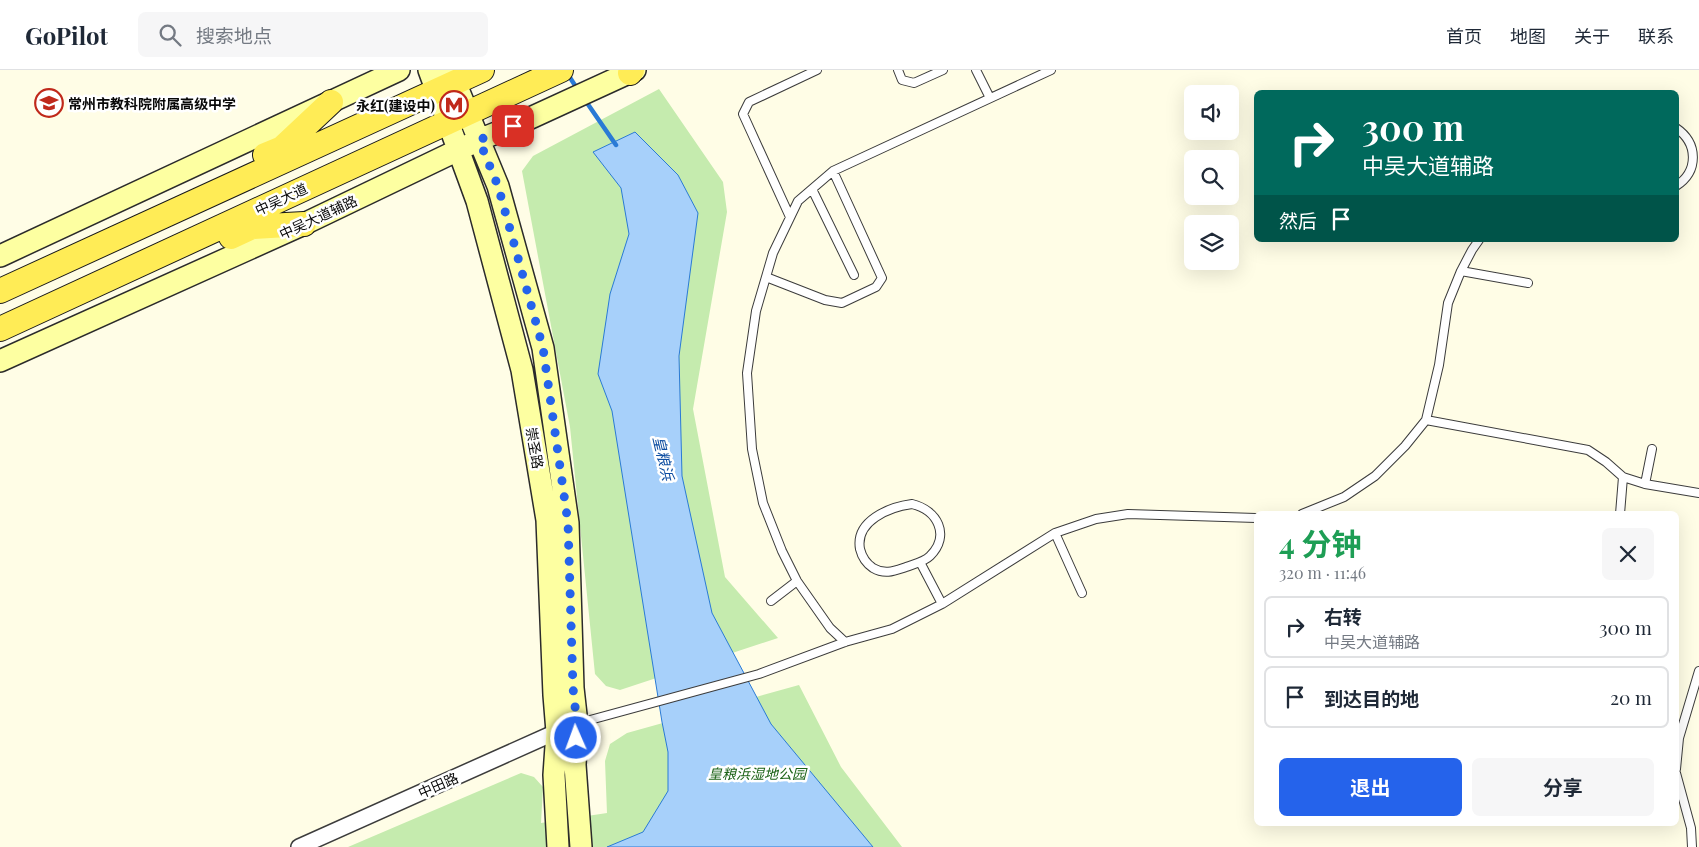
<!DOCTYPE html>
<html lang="zh">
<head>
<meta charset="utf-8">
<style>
	body { margin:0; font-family:"Playfair Display","Noto Sans SC",serif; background:#f6f6f7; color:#1f2937; height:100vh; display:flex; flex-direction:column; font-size:19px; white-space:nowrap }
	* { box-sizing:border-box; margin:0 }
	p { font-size:16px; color:#747a83 }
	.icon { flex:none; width:28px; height:28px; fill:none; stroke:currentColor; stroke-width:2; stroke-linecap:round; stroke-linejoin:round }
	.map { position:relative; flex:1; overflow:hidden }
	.sheet { position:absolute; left:1254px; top:441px; width:425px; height:315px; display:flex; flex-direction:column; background:#fff; border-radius:8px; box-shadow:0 5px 20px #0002 }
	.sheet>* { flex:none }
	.banner { position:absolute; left:1254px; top:20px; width:425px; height:152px; border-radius:8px; box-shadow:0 5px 20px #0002; background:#00695c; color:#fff; overflow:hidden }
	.buttons { position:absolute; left:1184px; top:15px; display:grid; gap:10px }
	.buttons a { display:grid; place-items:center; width:55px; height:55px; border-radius:8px; background:#fff; box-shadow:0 5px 20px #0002; font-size:25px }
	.pin { position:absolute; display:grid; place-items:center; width:42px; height:42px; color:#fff; margin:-21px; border-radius:10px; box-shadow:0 2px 8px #0006 }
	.me { position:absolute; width:55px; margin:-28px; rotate:358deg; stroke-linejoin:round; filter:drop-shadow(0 0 4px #0008) }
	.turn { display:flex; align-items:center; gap:18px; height:105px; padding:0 25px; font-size:22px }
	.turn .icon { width:65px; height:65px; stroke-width:2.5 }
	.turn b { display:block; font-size:35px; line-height:42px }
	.then { display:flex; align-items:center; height:48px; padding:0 25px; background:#0003; gap:10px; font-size:19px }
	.round { display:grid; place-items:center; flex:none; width:52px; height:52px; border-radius:8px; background:#f6f6f7 }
	.headline { display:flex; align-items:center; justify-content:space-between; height:85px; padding:0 25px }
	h1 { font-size:30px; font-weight:700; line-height:38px; color:#1e9e55 }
	.button { display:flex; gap:10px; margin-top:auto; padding:10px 25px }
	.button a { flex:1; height:58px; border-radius:8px; background:#2563eb; color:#fff; font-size:20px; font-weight:700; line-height:58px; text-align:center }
	.button a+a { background:#f6f6f7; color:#1f2937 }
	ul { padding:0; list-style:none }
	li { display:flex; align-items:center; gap:15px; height:62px; margin:0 10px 8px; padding:0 15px; border:2px solid #e0e1e3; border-radius:8px }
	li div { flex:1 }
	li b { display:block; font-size:19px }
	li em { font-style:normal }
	header { display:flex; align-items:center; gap:30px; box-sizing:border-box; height:70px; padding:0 25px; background:#fff; border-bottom:1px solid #e0e1e3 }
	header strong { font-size:24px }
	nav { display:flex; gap:28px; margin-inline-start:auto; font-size:18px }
	.search { width:350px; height:45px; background:#f6f6f7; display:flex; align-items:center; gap:12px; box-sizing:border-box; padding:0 18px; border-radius:8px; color:#747a83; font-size:19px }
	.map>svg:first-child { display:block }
	.green { fill:#c5ebae }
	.water { fill:#a7d0fa; stroke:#2a7ad5 }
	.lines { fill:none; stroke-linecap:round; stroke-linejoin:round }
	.stream { stroke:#2a7ad5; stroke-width:4.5 }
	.service-casing { stroke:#3c3c3c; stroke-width:10 }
	.minor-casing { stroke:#3c3c3c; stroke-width:18 }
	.secondary-casing { stroke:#2b2b2b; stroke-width:24 }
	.primary-casing { stroke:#1a1a1a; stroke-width:26 }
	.service { stroke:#fff; stroke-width:8 }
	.minor { stroke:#fff; stroke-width:15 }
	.secondary { stroke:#fdffa1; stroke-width:21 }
	.primary { stroke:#ffec56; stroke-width:24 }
	.route { stroke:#2563eb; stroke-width:9; stroke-dasharray:0 16.2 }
	.labels { text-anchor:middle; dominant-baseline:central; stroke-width:5; stroke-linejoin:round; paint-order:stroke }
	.poi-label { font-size:14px; font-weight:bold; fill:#090909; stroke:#fff; text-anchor:start }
	.street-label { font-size:14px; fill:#090909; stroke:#fff }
	.park-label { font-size:14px; font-style:italic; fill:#1d6318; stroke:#fff }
	.water-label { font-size:15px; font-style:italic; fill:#0d4da1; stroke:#fff }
</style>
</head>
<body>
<header>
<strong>GoPilot</strong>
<div class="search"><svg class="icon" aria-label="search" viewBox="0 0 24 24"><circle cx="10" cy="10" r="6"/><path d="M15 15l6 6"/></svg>搜索地点</div>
<nav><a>首页</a><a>地图</a><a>关于</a><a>联系</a></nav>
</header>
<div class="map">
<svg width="1699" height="777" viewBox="0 0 1699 777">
	<rect width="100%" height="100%" fill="#fffde6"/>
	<path class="green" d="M659 19 723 112 727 142 693 339 725 507 778 568 620 620 606 616 595 604 570 357 522 101 533 86Z
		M799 615 841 697 902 777H348L521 703 534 707 543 717 541 753 607 743 605 691 610 674 627 663Z"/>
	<path class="water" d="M635 62 678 105 698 143 679 286 682 406 712 543 771 654 873 777H607L643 762 668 721V682L662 652 612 341 598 304 610 224 629 164 621 118 593 82Z"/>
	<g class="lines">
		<path class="stream" d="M567 3 578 20
			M585 30 616 75"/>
		<defs>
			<path id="service" d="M898 0 902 10 914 13 943 0
				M976 0 990 28
				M1676 58C1698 73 1699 101 1676 116
				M812 119 854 205
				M790 147 743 44 749 32 817 0
				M1461 201 1528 213
				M766 207 825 230 842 233 876 217 882 208 833 101
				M1426 350 1588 380 1606 392 1623 407 1645 414 1699 423
				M1645 414 1652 379
				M912 434C937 440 951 465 930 486 924 492 914 494 906 497 894 501 885 505 873 498 867 494 862 487 860 479 855 451 889 437 912 434Z
				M1302 444 1344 427 1375 406 1405 376 1426 350 1439 295 1448 233 1461 201 1472 180 1479 170
				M1620 444 1623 407
				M1055 463 1082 523
				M920 492 942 534
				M771 531 797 511
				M845 572 830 558 797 511 782 481 763 433 752 379 747 303 756 241 773 183 798 131 833 101 1051 0
				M579 653 759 604 845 572 892 559 942 534 1055 463 1096 449 1128 444 1256 448
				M1676 699 1679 668 1699 601
				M1676 703 1691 758 1692 777"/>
			<path id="minor" d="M299 777 565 658"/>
			<path id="secondary" d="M429 0 477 131 522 300 547 450 554 625 557 662 554 705 558 777
				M450 0 498 116 543 278 568 453 573 618 577 654 575 695 581 777
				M0 186 399 0
				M0 291 304 154 479 70 513 56 635 0"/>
			<path id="primary" d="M630 3 632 0
				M265 85 282 78 331 32
				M231 167 252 157 304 154
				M0 221 482 0
				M0 259 561 0"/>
		</defs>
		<use href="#service" class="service-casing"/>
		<use href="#minor" class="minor-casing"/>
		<use href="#secondary" class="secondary-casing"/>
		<use href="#primary" class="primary-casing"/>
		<use href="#service" class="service"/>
		<use href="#minor" class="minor"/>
		<use href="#secondary" class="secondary"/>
		<use href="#primary" class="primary"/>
	</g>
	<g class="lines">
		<path class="route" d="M513 56 479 70 498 116 543 278 568 453 573 618 577 654 576 668"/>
	</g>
	<defs>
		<symbol id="school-ring" viewBox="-11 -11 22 22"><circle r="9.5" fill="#fff" stroke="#c0291b" stroke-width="1.5"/><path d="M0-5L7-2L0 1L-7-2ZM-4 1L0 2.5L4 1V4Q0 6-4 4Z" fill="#c0291b"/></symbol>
		<symbol id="metro-ring" viewBox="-11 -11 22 22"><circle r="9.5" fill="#fff" stroke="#c0291b" stroke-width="1.5"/><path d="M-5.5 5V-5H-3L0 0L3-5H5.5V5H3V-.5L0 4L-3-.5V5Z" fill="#c0291b"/></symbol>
	</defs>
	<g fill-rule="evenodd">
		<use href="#school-ring" x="33" y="17" width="32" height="32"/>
		<use href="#metro-ring" x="438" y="19" width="32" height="32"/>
	</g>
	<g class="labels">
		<g class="poi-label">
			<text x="68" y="33">常州市教科院附属高级中学</text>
			<text x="435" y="35" text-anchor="end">永红(建设中)</text>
		</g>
		<g class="street-label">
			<text transform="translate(281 129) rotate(-25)">中吴大道</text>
			<text transform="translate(318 147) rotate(-25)">中吴大道辅路</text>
			<text transform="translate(535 378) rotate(80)">崇圣路</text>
			<text transform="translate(438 715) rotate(-24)">中田路</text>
		</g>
		<g class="park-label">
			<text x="757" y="703">皇粮浜湿地公园</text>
		</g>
		<g class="water-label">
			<text transform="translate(664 388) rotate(77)">皇粮浜</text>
		</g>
	</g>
</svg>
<div class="buttons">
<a><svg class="icon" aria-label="sound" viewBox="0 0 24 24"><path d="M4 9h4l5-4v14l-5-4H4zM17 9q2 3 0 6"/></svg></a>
<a><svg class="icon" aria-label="search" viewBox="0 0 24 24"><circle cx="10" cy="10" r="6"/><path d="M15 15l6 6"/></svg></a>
<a><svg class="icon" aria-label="layers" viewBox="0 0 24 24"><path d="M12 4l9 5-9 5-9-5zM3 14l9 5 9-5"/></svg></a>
</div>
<div class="pin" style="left:513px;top:56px;background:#d93025"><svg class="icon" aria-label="arrive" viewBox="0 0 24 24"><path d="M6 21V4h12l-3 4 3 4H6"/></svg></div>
<svg class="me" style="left:576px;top:668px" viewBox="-20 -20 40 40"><circle r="17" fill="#2563eb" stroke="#fff" stroke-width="3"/><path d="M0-11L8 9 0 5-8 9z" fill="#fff"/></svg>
<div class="banner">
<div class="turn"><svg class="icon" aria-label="right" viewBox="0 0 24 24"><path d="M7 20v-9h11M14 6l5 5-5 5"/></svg><div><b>300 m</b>中吴大道辅路</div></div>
<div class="then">然后<svg class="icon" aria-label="arrive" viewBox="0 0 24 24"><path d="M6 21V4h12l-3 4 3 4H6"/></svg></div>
</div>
<section class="sheet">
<div class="headline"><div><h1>4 分钟</h1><p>320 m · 11:46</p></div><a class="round"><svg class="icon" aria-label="close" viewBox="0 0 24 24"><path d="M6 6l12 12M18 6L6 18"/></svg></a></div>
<ul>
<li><svg class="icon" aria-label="right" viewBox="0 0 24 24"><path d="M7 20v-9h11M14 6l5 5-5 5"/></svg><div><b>右转</b><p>中吴大道辅路</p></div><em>300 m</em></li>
<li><svg class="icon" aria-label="arrive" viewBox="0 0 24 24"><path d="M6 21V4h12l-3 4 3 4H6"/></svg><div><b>到达目的地</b></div><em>20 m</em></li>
</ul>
<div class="button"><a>退出</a><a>分享</a></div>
</section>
</div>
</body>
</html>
